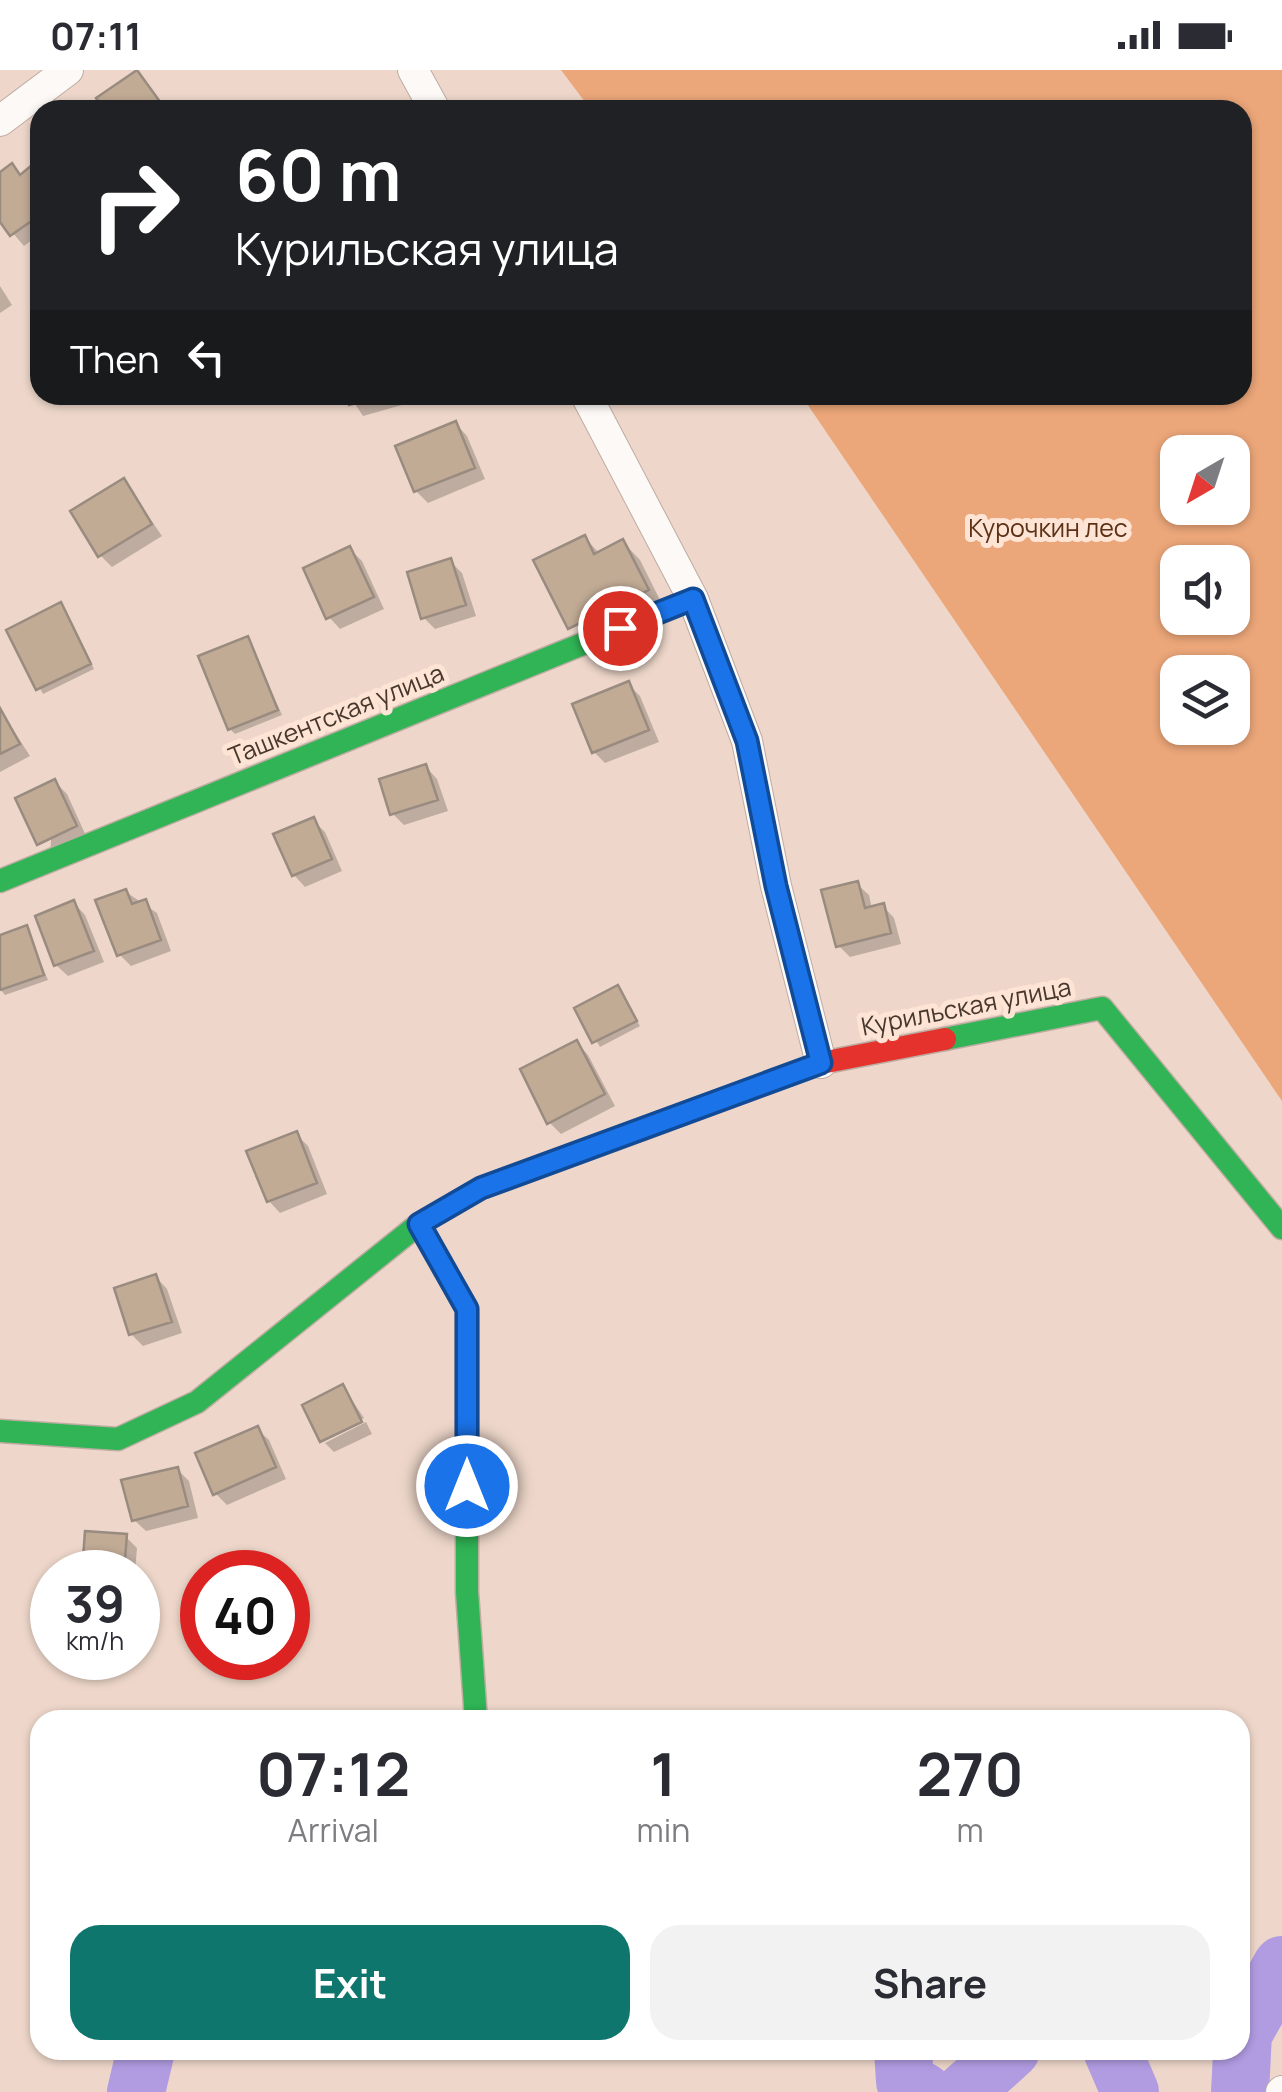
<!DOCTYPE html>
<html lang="en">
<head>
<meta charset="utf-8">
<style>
	body { margin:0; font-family:Manrope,sans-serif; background:#f2f2f3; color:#2b2b33; height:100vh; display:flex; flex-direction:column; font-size:38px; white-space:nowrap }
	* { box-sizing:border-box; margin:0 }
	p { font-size:32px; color:#7c7c81 }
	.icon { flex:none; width:55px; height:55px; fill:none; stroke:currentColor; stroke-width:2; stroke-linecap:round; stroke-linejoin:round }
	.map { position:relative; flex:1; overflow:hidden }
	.side { position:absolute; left:30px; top:1640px; width:1220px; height:350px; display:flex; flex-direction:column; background:#fff; border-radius:30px; box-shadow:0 2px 8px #0004 }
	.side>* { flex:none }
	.hud { position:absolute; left:30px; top:30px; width:1222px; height:305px; border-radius:30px; box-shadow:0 2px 8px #0004; background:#202124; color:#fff; overflow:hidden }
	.needle { width:65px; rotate:219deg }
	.fabs { position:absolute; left:1160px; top:365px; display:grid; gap:20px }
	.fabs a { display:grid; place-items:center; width:90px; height:90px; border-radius:20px; background:#fff; box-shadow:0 2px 8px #0004; font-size:50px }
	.speed { position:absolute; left:30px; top:1480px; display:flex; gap:20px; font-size:50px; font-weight:700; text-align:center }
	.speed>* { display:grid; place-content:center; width:130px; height:130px; border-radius:50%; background:#fff; box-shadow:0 2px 8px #0004; line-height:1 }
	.speed small { font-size:25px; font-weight:400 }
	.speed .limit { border:15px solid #d22; background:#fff; color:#111 }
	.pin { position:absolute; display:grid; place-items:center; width:85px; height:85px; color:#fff; margin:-42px; border:5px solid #fff; border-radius:50%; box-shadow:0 2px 10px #0007 }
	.me { position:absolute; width:110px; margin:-55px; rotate:0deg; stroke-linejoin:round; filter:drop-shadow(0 0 8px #0008) }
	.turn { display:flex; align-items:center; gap:35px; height:210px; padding:0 40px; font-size:45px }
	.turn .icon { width:130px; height:130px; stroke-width:2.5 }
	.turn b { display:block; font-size:70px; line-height:85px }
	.then { display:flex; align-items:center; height:95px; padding:0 40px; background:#0003; gap:20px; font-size:38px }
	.eta { display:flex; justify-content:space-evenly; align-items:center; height:170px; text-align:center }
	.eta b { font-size:60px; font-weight:700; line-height:70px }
	.cta { display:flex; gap:20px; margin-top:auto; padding:20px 40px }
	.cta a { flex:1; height:115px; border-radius:30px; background:#0f766e; color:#fff; font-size:40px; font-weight:700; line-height:115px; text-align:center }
	.cta a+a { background:#f2f2f3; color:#2b2b33 }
	.status { display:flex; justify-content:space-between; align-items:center; height:70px; padding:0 50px; background:#fff; direction:ltr }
	.status svg { height:28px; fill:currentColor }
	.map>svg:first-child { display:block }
	.forest { fill:#eba679; fill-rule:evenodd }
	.shadow { fill:#0003 }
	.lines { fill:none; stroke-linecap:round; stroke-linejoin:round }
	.river { stroke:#b19ce2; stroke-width:58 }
	.building { fill:#c1ab95; stroke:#9a8b80; stroke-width:2.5 }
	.street-casing { stroke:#beaca2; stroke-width:32 }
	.fast-casing { stroke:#beaca2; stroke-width:25 }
	.jam-casing { stroke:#beaca2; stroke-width:25 }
	.street { stroke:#fcf9f7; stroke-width:30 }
	.fast { stroke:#30b455; stroke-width:22 }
	.jam { stroke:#e5322d; stroke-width:22 }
	.route-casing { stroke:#114b97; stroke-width:25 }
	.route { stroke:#1a73e8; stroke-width:18 }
	.labels { text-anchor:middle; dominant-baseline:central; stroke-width:10; stroke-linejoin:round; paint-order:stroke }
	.park-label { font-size:25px; fill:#5c3115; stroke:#fde4d5 }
	.street-label { font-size:25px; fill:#47372d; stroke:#fde4d5 }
</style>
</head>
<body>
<div class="status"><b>07:11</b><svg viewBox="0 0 49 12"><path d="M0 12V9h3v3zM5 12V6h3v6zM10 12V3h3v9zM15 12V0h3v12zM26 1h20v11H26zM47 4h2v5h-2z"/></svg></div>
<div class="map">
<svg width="1282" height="2022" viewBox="0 0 1282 2022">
	<rect width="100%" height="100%" fill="#eed7ca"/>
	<path class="forest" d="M561 0H1282V1031L801 325H1242V40H591ZM1178 382H1232V438H1178ZM1178 492H1232V548H1178ZM1178 602H1232V658H1178Z"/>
	<path class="shadow" d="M12 97 21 106H40V164L24 176 0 148V105Z
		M0 216 12 235 0 243Z
		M349 325H407L409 333 363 346Z
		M456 354 467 366 485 409 428 433 416 421Z
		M124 411 162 466 112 497 100 485Z
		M585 468 600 484 623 472 640 490 664 538 587 576Z
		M350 479 362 491 384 539 340 559 329 547Z
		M450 491 462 503 476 546 435 559 423 547Z
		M61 535 94 599 43 624 9 561Z
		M248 569 282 645 235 664 230 659Z
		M628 614 640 626 659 672 605 693 594 682Z
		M0 639 30 686 0 702Z
		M426 697 437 709 448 741 404 755 393 744Z
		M55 712 67 724 87 768 50 785Z
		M313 750 325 762 342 801 305 817 294 805Z
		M857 814 869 825 872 839 883 836 894 848 901 874 850 887 838 875Z
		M126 822 157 843 171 881 131 896 119 884Z
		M74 833 85 845 104 892 68 906 56 895Z
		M26 858 48 910 5 925 0 919V867Z
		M618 918 640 956 600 977 578 939Z
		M577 973 588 985 615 1036 561 1064 549 1052Z
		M296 1064 308 1076 327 1124 280 1143 269 1131Z
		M156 1207 167 1219 182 1263 143 1276 131 1264Z
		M343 1317 364 1348 323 1371 305 1336Z
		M366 1352 372 1364 334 1382 325 1373Z
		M257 1359 269 1370 286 1409 227 1435 215 1423Z
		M177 1399 189 1411 198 1448 146 1461 134 1450Z
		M87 1464 126 1467 137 1478 135 1502H85Z"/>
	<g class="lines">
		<path class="river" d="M903 1980 905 2011 924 2022
			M1112 1980 1130 2022
			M136 2022 146 1980
			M964 2022 1011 1980
			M1240 2022 1243 1964 1282 1895"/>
	</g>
	<path class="building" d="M137 0 166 40H104L96 28Z
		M12 93 20 105 32 95 40 106V145L10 166 0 152V102Z
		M346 325H387L349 335Z
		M456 351 475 398 414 422 395 376Z
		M124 408 152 454 98 487 70 441Z
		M585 465 594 484 623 469 649 520 568 559 533 490Z
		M350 476 374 527 326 549 303 498Z
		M451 488 466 535 421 549 407 502Z
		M61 532 91 594 36 620 6 560Z
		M248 566 278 640 228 660 198 586Z
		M629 611 649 660 592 683 572 634Z
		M0 638 20 674 0 684Z
		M426 694 438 730 390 745 379 709Z
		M55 709 77 756 37 775 15 728Z
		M314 747 332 789 292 806 273 764Z
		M858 811 865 838 884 833 891 863 836 877 821 820Z
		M126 819 132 834 146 829 161 870 117 886 95 830Z
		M74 830 94 881 54 896 35 846Z
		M27 855 44 905 0 920V865Z
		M618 915 637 951 592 973 574 938Z
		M577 970 605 1024 547 1054 520 999Z
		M297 1061 317 1113 267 1132 246 1081Z
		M156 1204 172 1252 129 1265 114 1218Z
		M343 1314 362 1352 320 1372 302 1335Z
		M258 1356 276 1397 213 1425 195 1383Z
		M178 1397 188 1436 132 1451 121 1410Z
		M85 1461 127 1464 124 1502H82Z"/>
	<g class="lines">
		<defs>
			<path id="street" d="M413 0 435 40
				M0 51 68 0
				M586 325 693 529 747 671 776 816 821 993
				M1281 2022 1282 2021"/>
			<path id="fast" d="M0 811 693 529
				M945 969 1102 938 1282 1158
				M419 1154 467 1239V1522L476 1650
				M0 1361 118 1369 197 1332 419 1154 481 1118 642 1059"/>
			<path id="jam" d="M642 1059 821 993 945 969"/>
		</defs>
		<use href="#street" class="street-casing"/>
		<use href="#fast" class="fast-casing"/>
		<use href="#jam" class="jam-casing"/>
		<use href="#street" class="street"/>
		<use href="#fast" class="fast"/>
		<use href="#jam" class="jam"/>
	</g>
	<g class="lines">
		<defs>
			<path id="route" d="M467 1416V1239L419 1154 481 1118 821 993 776 816 747 671 693 529 620 558"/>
		</defs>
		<use href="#route" class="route-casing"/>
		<use href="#route" class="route"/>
	</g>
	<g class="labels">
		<g class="park-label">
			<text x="1048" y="457">Курочкин лес</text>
		</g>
		<g class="street-label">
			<text transform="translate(336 644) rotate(-22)">Ташкентская улица</text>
			<text transform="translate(966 936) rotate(-11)">Курильская улица</text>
		</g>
	</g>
</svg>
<div class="fabs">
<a><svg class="needle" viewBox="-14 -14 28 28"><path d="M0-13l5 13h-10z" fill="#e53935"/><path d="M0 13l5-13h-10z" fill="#7c7c81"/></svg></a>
<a><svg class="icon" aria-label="sound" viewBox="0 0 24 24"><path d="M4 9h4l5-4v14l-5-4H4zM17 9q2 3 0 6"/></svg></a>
<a><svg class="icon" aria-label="layers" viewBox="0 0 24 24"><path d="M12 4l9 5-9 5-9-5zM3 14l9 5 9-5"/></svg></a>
</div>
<div class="speed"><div>39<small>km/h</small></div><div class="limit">40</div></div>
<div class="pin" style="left:620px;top:558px;background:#d93025"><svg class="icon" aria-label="arrive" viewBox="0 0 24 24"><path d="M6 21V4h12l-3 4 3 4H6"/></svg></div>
<svg class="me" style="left:467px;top:1416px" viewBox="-20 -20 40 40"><circle r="17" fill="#1a73e8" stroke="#fff" stroke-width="3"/><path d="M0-11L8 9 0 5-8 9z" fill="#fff"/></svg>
<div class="hud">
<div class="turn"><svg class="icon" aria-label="right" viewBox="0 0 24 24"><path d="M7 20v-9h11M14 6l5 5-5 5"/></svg><div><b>60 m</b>Курильская улица</div></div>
<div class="then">Then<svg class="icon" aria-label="left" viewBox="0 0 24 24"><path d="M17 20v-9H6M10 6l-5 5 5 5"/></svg></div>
</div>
<section class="side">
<div class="eta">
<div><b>07:12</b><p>Arrival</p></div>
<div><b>1</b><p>min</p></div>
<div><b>270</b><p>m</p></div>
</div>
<div class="cta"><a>Exit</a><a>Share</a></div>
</section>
</div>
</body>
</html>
